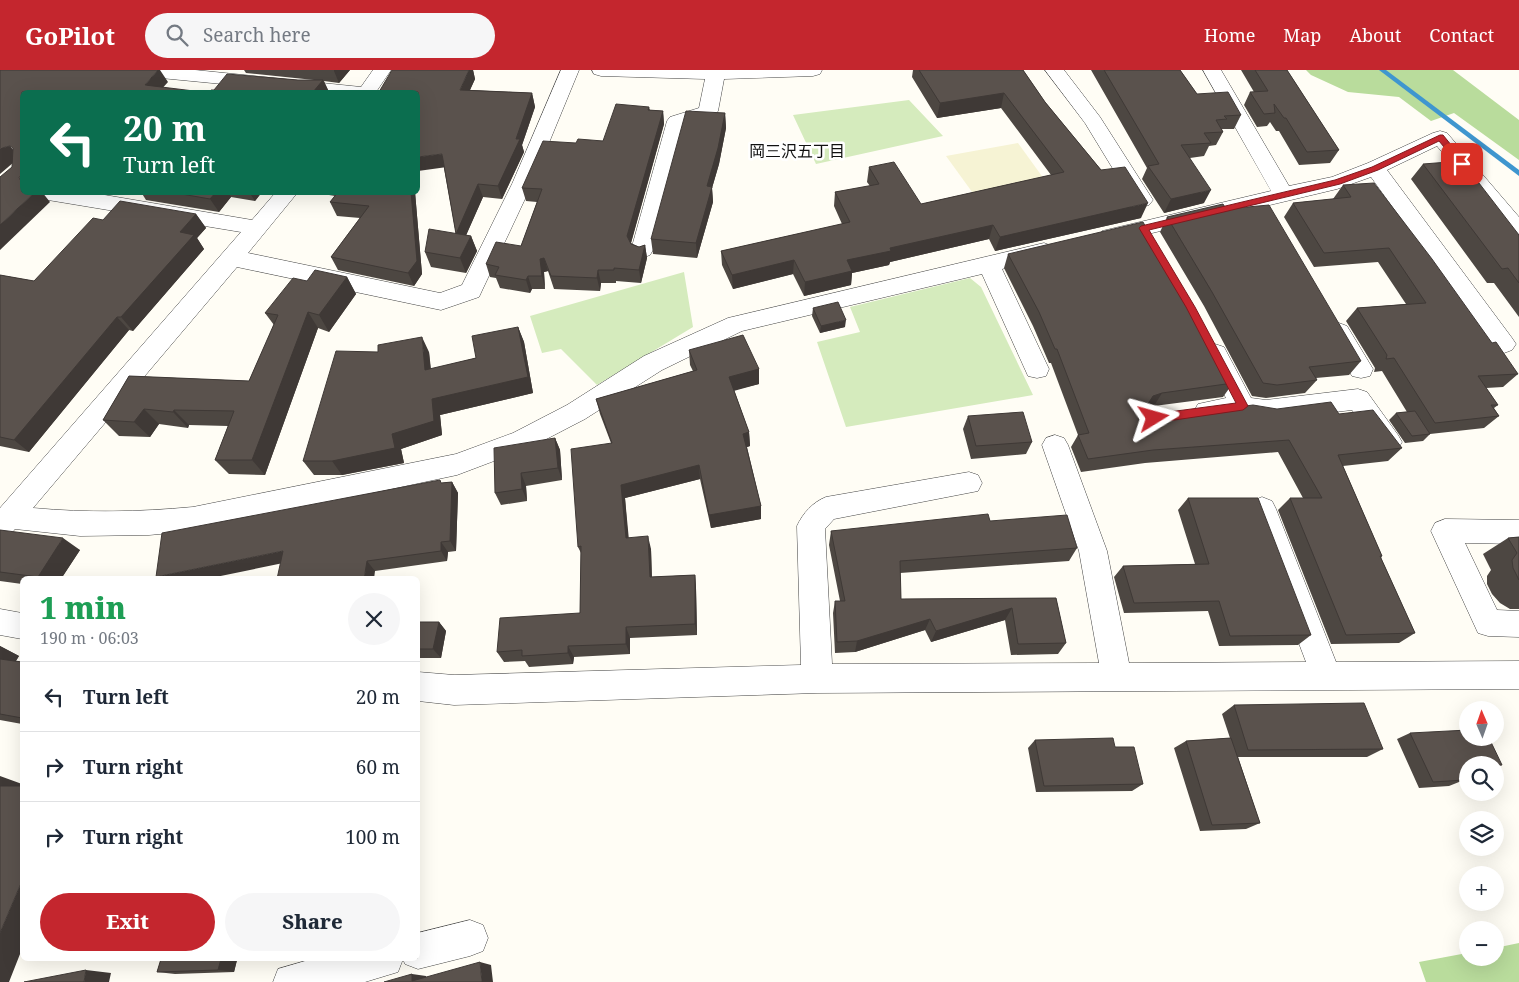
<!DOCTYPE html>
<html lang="en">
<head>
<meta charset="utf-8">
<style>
	body { margin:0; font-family:"Noto Serif","Noto Sans JP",serif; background:#f6f6f7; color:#1f2937; height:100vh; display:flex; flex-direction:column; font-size:19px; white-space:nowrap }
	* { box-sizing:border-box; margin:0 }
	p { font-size:16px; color:#747a83 }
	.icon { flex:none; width:28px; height:28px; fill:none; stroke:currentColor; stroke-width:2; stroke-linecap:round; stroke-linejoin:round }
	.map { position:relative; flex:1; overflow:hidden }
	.panel { position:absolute; left:20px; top:506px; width:400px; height:385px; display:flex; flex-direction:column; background:#fff; border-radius:8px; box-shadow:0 5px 20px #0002 }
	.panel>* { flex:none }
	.hud { position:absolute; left:20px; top:20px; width:400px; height:105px; border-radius:8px; box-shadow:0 5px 20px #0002; background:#0b6e4f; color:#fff; overflow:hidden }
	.needle { width:32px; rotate:358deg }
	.fabs { position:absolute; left:1459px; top:631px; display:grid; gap:10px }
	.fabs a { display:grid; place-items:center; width:45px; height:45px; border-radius:50%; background:#fff; box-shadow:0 5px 20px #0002; font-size:25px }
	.pin { position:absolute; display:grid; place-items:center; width:42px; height:42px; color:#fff; margin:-21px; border-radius:10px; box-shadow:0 2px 8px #0006 }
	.me { position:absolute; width:55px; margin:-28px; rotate:82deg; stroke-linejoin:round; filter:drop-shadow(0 0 4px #0008) }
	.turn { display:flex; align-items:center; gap:18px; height:105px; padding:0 20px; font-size:22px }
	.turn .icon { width:65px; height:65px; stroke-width:2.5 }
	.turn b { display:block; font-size:35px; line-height:42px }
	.round { display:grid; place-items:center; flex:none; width:52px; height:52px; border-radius:26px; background:#f6f6f7 }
	.headline { display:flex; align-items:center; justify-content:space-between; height:85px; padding:0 20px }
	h1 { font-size:30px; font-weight:800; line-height:38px; color:#1e9e55 }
	.action { display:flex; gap:10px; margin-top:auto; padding:10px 20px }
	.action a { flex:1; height:58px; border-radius:30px; background:#c4262e; color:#fff; font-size:20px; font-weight:800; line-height:58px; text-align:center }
	.action a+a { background:#f6f6f7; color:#1f2937 }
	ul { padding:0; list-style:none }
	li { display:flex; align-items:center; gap:15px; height:70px; padding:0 20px; border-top:1px solid #e0e1e3 }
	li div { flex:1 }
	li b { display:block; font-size:19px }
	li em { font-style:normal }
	header { display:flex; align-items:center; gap:30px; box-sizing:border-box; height:70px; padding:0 25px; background:#c4262e; color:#fff }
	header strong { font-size:24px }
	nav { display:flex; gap:28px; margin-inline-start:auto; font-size:18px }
	.search { width:350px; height:45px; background:#f6f6f7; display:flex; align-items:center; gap:12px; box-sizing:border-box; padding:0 18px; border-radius:28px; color:#747a83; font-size:19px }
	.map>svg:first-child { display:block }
	.farmland { fill:#f6f3d4 }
	.green { fill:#d5ebbd }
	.forest { fill:#b9dc9c }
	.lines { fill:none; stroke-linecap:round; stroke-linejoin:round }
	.stream { fill:#3f96cf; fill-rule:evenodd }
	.minor-casing { stroke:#444; stroke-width:1 }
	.minor { fill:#fff; fill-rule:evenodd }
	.wall { fill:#4d4742 }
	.shaded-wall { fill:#3f3936 }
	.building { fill:#5a524d; stroke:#3f3936 }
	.route { fill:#c4262e; stroke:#7f191e }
	.labels { text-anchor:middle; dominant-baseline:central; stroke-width:5; stroke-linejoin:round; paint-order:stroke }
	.far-neighbourhood-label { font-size:16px; fill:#111; stroke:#fff }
</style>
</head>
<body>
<header>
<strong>GoPilot</strong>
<div class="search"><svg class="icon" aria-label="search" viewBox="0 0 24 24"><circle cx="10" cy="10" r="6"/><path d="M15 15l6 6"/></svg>Search here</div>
<nav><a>Home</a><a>Map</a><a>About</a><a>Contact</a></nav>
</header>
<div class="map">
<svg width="1519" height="912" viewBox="0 0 1519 912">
	<rect width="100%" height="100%" fill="#fffdf5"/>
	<path class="farmland" d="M1018 73 1044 109 975 126 946 86Z"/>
	<path class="green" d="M909 30 943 66 816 94 793 45Z
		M684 202 693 257 597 315 561 279 542 283 530 246Z
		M970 208 981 217 1033 325 846 357 817 272 860 262 850 237Z"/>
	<path class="forest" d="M1306 0H1453L1519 50V90L1454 43 1431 51 1399 27 1348 22 1311 5Z
		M1519 873V912H1426L1419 892 1467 883 1468 888H1495V878Z"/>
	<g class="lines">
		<path class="stream" d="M1379 0H1386L1519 100V106Z"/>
		<defs>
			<path id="minor" d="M131 0H195L361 17 373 0H391L376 22H305L140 6 133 4Z
				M561 0H579L532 114 479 227 441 240 237 197 33 438C87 443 139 442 193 437L456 384 513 363 567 335 644 286 728 248 1044 173 1052 176 1055 181 1052 186 1002 199 1049 299 1046 306 1037 308 1028 306 982 204 742 261 662 300 585 349 531 377 457 405 193 461 149 465 80 466 15 459 10 465 0 469V438L241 162 42 129 35 127 32 122H87L252 150 276 122H298L248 183 440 223 462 215 512 114Z
				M592 0H822L820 4 813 6 724 9 718 41 715 45 686 55 653 180 650 185 642 188 634 185 631 180 667 51 670 47 699 38 705 9 601 6 594 4Z
				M1045 0H1064L1100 47 1153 130 1149 135 1142 137 1135 135 1085 53Z
				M1203 0H1221L1289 116 1332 107 1368 93 1433 63 1440 61 1447 63 1519 147V168L1511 166 1437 76 1387 100 1512 268 1516 274 1512 280 1504 283 1496 280 1371 107 1337 119 1110 173 1102 171 1099 166 1102 161 1271 121Z
				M1339 253 1347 256 1373 299 1370 306 1361 308 1352 306 1327 262 1331 256Z
				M1215 274 1224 277 1251 328 1266 330 1358 319 1367 322 1398 365 1402 372 1398 379 1389 382 1380 379 1352 340 1266 350 1243 346 1207 351 1198 348 1194 341 1198 334 1226 328 1203 283 1206 277Z
				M1055 365 1064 368 1068 375 1107 481 1129 593 1306 592 1248 439 1252 431 1262 427 1272 431 1276 439 1336 592 1519 591V619L817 623 454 635 418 631V602L454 605 801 595 797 456C803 443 813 432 826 427L969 402 978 405 982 413 978 421 834 449 825 459 832 594 1099 593 1079 481 1042 375 1046 368Z
				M1445 449 1519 450V474L1465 473 1497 540 1519 541V567L1488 566 1478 563 1431 461 1435 453Z
				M0 539 22 543V569L0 565Z
				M470 850 483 855 488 868 483 881 470 886 418 899 405 894 403 889H418V863Z
				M312 889H403L398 902 365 912H273L278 899Z"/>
		</defs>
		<use href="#minor" class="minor-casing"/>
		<use href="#minor" class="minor"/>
	</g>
	<path class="wall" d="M244 0H350L339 13 324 11 329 22H209L214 20 298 10H314L246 3Z
		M469 0H473L475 9 470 20 532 23 535 37 522 75 524 82 502 129 483 127 466 165 471 166 477 181 466 203 431 197 425 182 456 164 444 98Z
		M913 0H1023L1045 32 1141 148 995 181 989 169 890 192 889 195 852 203 851 215 804 226 793 204 733 219 722 195 721 181 842 154 834 136 835 122 870 116 867 112 869 97 921 134 1051 105 1001 38 937 48 912 7Z
		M1091 0H1180L1197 24 1241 45 1234 59H1222L1223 62 1216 75 1209 76 1204 86 1190 88 1204 133 1164 143 1142 109 1147 98Z
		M1241 0H1287L1339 80 1330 93 1299 95 1279 61H1276L1270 52 1267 56 1257 57 1244 35 1250 22H1254Z
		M649 37 650 40 663 41 664 54 631 173 639 177 645 175 647 188 641 213 616 211V213H601L600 221 554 219 548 201 544 202 545 219H532L530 223 500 218 496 208 490 207 486 194 521 176 537 132 526 131 522 118 576 73 603 71Z
		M725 43 726 58 719 94 712 118 713 132 697 188 653 184 651 169Z
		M1423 94 1519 165V247L1494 213H1487L1411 109Z
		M1343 115 1492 273 1518 304 1503 317 1486 318 1498 335 1494 338 1499 346 1484 358 1430 364 1423 371 1405 373 1389 350 1396 343 1407 342 1382 301 1374 302 1375 298 1346 251 1357 238 1406 234 1378 192 1314 197 1284 147 1293 133 1333 129Z
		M141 122H262L255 131 231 127 219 142 146 130Z
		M311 122H415L422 204 414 216 338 200 331 187 360 148 337 146 330 132 335 126Z
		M1226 139 1361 291 1349 305 1316 308 1317 310 1305 323 1266 328 1252 326 1204 236 1160 162 1167 147Z
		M196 144 206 158 197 168 204 179 133 261 129 260 29 382 0 376V205L34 211 103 150Z
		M1008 184 1233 313 1223 327 1154 336 1149 338 1152 343 1163 347 1277 339 1339 344 1402 378 1388 391 1343 396 1382 486 1381 488 1415 563 1399 573 1331 574 1278 440 1290 428H1303L1278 382 1145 393 1081 402 1071 377 1078 365 1051 293H1049L1033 256 1004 198Z
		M347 207 356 224 329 262 318 258 265 405 229 404 215 390 228 356 189 355 188 358 159 354 150 367 119 366 103 350 129 306 249 311 274 255 265 243 307 211Z
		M813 238 845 257 820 263 812 246Z
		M518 257 524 272 533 323 440 345 442 365 401 379 404 393 342 405H314L303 391 378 282H429L431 299 476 288Z
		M689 280 759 299V314L734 320 749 362 750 376 747 377 761 436V449L711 458 700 409 625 428 628 468 651 479 652 507 695 505 696 518 697 565 630 568V584L574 587 573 594 529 597 525 591 504 592 497 582 580 543 581 483 578 477 611 373 600 344 596 329 693 301 690 295Z
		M968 346 1032 372 1026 384 971 389 963 359Z
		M555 368 560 380 562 410 526 416 527 431 501 435 495 423Z
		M452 412 458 423 456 481 448 482 447 491 375 501 277 509 442 413Z
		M1188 428 1311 565 1298 575 1219 576 1208 541 1124 543 1114 507 1123 496 1195 494 1178 440Z
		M990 451 1077 478 1069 491 900 503 901 529 1056 528 1066 573 1058 584 1011 585 1005 550 931 572 925 560 855 582 835 583 833 543 835 531H840L829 475 831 461Z
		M0 460 80 480 61 509H22V514L0 511Z
		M1519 467V539H1510L1500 533 1492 524 1487 514V506L1491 500 1483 484 1508 468Z
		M418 552H439L446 561 441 588H418Z
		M0 576 19 586 16 591 22 592V654L0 650Z
		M1234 635 1383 679 1367 687H1238L1260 753 1246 759 1200 761 1174 678 1186 671 1230 668 1222 644Z
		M1410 663 1502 695 1495 697V695H1468V709L1463 710H1464L1449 716 1419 718 1397 669Z
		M1035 670 1115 677 1143 714 1132 721 1036 722 1028 678Z
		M161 889H261L237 890 234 902 175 904 157 902Z"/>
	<path class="shaded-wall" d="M158 0H160L168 12 159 22 145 15Z
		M334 0H350L339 13 334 1Z
		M469 0H473L475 9 464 33 460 20Z
		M323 10 329 22H313Z
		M532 23 535 37 522 75 524 82 502 129 498 116Z
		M1004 23 1001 38 937 48 940 33Z
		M663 41 664 54 629 180 627 166Z
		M725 43 726 58 719 94 712 118 713 132 697 188 696 173 707 116Z
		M10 76 21 89 14 92 0 104V80L2 78Z
		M442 84 447 97 418 101V87Z
		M478 114 483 127 461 177 456 164Z
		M1211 120 1204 133 1164 143 1171 129Z
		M35 122H42L50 132 0 180V155Z
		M216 122H228L231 127 219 142 210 129Z
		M249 122H262L255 131Z
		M411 122H415L422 204 414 216 408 203Z
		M1148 133 1141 148 995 181 1000 167Z
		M196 144 206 158 197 168 204 179 133 261 121 247 180 162Z
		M993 155 989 169 890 192 889 195 852 203 851 215 804 226 805 212 847 190 890 178Z
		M471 166 477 181 466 203 460 188Z
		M645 175 647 188 641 213 639 200Z
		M544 188 548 201 544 202 545 219 542 206 540 189Z
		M794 190 793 204 733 219 732 205Z
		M598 200 601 213 600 221 597 208Z
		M528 206 532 219 530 223 526 210Z
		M347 207 356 224 329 262 319 245Z
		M308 242 318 258 265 405 252 390Z
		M117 247 129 260 29 382 14 370Z
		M846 250 845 257 820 263 821 256Z
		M518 257 524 272 533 323 440 345 442 365 401 379 404 393 342 405 332 391 432 329Z
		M422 267 429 282 432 316 425 300Z
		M759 299V314L730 322 729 307Z
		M1162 323 1154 336 1144 339 1153 326Z
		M144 339 159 354 150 367 134 352Z
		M174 340 189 355 188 358 173 342Z
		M749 362 750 376 744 378 743 364Z
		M555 368 560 380 562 410 558 398Z
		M699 395 700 409 625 428 630 481 626 468 621 415Z
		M521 403 526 416 527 431 522 419Z
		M452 412 458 423 456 481 450 471Z
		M761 436V449L711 458 709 445Z
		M648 466 651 479 652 519 650 507Z
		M63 468 80 480 61 509H40L38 507Z
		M441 472 448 482 447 491 441 481Z
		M283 481 293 491 206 509H159L156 507Z
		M367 491 375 501 374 509H364Z
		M695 505 696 518 697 565 695 554Z
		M1012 538 1005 550 931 572 936 561Z
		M930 549 925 560 855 582 857 571Z
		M439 552 446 561 441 588 433 579Z
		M626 557 630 568V584L626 574Z
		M0 576 19 586 11 598 0 593Z
		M568 576 574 587 573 594 568 583Z
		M0 706 22 714V720L0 718Z
		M22 811V879L9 912H0V863Z
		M221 889 237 890 234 902 218 900Z
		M480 892 491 895 493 912H482Z
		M86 900 111 903 109 912H84Z
		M412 904 426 906V912L412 911Z"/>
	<path class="building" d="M0 0H158L145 15 202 22H22V107H19L22 114V122H35L0 155V107L12 97 13 78 10 76 2 78 0 80Z
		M392 0H469L460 20 532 23 516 69H520L498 116 478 114 456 164 442 84 418 87V22H379Z
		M919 0H1023L1045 32 1101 100 1125 97 1148 133 1000 167 993 155 890 178 891 181 847 190 852 201 805 212 794 190 732 205 721 181 850 152 835 122 879 114 869 97 894 92 921 134 1064 102 1004 23 940 33Z
		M1104 0H1180L1197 24 1228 22 1241 45 1224 46 1227 49 1216 50 1223 62 1204 63 1211 73 1181 75 1211 120 1171 129 1148 96 1159 94Z
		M1255 0H1287L1339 80 1307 82 1286 48H1284L1274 34 1275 43 1264 44 1250 22 1268 21Z
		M227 4 298 10H323L313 22H209L211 20H214Z
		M616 34 649 37 648 40 663 41 627 166 631 174 639 177 645 175 639 200 614 198V200H598L597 208 551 206 544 188 540 189 542 206H528L526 210 495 205 499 197 486 194 496 172 521 176 542 119 522 118 543 71 576 73 578 69 603 71Z
		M686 41 725 43 718 78 707 116 712 117 696 173 651 169Z
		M1462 91 1519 165V213L1508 198 1502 199 1423 94Z
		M1374 113 1432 189 1492 273 1496 272 1518 304 1478 306 1498 335H1491L1499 346 1435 353 1394 288 1386 289 1387 285 1357 238 1426 233 1389 178 1324 183 1293 133 1351 127 1343 115Z
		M170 122H216L210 129Z
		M338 122H411L417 191 408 203 331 187 369 136 330 132Z
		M120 131 196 144 180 162 194 165 121 247H117L14 370 0 367V205L34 211 93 148 103 150Z
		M1223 134 1226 139 1269 135 1361 291 1309 297 1317 310 1277 315 1263 313 1212 222 1167 147Z
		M1143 152 1233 313 1162 323 1153 326 1148 334 1152 343 1163 347 1253 335 1277 339 1331 332 1339 344 1373 340 1402 378 1338 385 1382 486H1380L1415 563 1346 565 1290 428H1322L1289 370 1153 380 1088 389 1078 365 1089 363 1057 279H1055L1039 242 1008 184Z
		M429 159 471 166 460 188 425 182Z
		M315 200 347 207 319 245 308 242 252 390H215L234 341 174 340 173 342 144 339 134 352 103 350 129 306 249 311 278 245 265 243 293 208 307 211Z
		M838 232 846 250 821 256 813 238Z
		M518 257 528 307 432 329 434 351 392 364 395 378 332 391H303L336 281 378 282V275L422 267 425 300 476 288 472 266Z
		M743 265 759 299 729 307 749 362 743 364 761 436 709 445 699 395 621 415 626 468 648 466 650 507 695 505V554L626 557V574L568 576V583L522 586V580L497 582 500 548 580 543 581 476 578 477 571 379 612 373 596 329 697 300 689 280Z
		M1415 341 1430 364 1412 366 1396 343Z
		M1023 342 1032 372 976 376 968 346Z
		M555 368 558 398 521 403 522 419 495 423 494 378Z
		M440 410 441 413 452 412 450 471 441 472V481L367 491 364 509H277L283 481 156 507 162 463Z
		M1188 428H1258L1311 565 1230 566 1219 531 1134 533 1123 496 1209 494Z
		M988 444 990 451 1067 445 1077 478 900 491 901 529 1056 528 1066 573 1018 574 1012 538 936 561 930 549 857 571 837 572 835 531H845L831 461Z
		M0 460 63 468 38 507 0 502Z
		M1519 467V510L1513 498 1512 490 1517 483 1508 468Z
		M418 552H439L433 579H418Z
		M0 589 22 592V648L0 644Z
		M1364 633 1383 679 1248 680 1234 635Z
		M1468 660V668H1489L1502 695H1468V704L1461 705 1464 710 1433 712 1410 663Z
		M1113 668 1115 677H1134L1143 714 1044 716 1035 670Z
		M1231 668 1260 753 1212 755 1186 671Z
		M0 716H22V811L0 863Z
		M161 889H221L218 900 157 902Z
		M480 892 482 912H384L412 904V911Z
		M86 900 84 912H24Z"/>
	<path class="route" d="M1440 65H1443L1465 92V96H1460L1439 71 1378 100 1340 114 1149 160 1195 237 1248 336 1243 340 1154 353 1150 351 1149 348 1150 346 1154 344 1236 333 1186 237 1139 158 1141 156 1335 110 1372 97Z"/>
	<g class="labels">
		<g class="far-neighbourhood-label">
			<text x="797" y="81">岡三沢五丁目</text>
		</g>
	</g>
</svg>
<div class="fabs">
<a><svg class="needle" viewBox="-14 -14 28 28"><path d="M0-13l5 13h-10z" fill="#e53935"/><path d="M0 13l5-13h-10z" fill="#747a83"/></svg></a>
<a><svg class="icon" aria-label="search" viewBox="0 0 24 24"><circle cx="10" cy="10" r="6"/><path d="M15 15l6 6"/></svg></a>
<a><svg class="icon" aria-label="layers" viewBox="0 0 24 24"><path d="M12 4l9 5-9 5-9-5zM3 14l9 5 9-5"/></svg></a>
<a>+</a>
<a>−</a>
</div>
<div class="pin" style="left:1462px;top:94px;background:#d93025"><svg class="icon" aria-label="arrive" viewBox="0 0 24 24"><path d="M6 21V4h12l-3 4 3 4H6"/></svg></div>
<svg class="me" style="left:1154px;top:348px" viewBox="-20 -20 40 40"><path d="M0-17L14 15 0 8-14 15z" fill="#c4262e" stroke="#fff" stroke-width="4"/></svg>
<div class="hud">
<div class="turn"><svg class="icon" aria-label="left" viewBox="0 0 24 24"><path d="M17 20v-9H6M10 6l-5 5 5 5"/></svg><div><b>20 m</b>Turn left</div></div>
</div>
<section class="panel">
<div class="headline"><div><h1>1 min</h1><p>190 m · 06:03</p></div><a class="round"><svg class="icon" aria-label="close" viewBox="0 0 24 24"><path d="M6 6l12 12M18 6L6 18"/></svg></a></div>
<ul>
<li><svg class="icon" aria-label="left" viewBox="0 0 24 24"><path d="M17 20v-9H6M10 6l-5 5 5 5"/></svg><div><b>Turn left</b></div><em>20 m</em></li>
<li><svg class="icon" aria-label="right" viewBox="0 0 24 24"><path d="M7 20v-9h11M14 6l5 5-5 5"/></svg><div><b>Turn right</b></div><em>60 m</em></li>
<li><svg class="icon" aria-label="right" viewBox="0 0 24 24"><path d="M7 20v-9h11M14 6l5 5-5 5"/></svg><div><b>Turn right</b></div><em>100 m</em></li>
</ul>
<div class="action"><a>Exit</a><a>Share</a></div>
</section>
</div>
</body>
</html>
